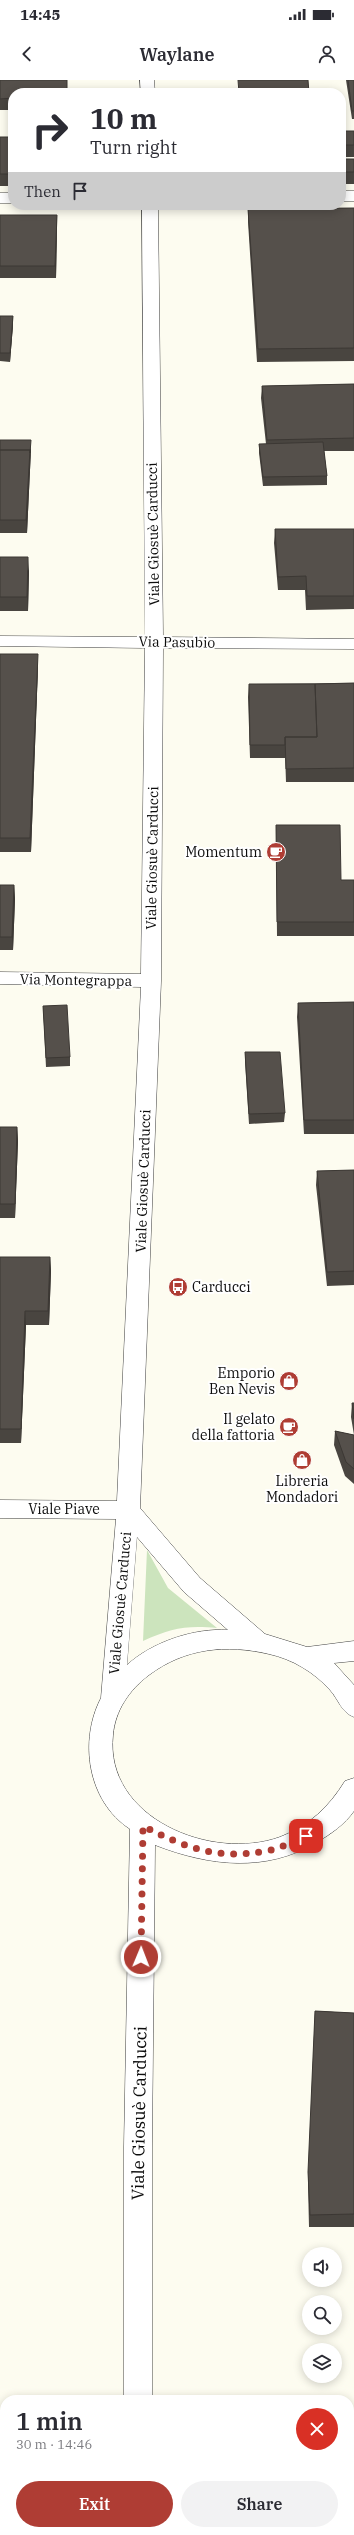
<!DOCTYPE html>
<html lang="en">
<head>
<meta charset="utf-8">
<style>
	body { margin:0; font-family:"IBM Plex Serif",serif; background:#f2f2f3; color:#2b2b33; height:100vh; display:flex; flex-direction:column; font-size:15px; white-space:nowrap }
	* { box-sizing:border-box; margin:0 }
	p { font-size:13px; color:#7c7c81 }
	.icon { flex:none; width:22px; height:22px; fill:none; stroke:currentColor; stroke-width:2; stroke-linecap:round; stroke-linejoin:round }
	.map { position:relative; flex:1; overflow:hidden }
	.details { position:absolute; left:0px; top:2315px; width:354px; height:140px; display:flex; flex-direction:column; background:#fff; border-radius:16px 16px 0 0; box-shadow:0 2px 10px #0003 }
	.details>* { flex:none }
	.hud { position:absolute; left:8px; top:8px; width:338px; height:122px; border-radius:16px; box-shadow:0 2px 10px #0003; background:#fff; color:#2b2b33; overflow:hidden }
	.buttons { position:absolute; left:302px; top:2167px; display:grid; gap:8px }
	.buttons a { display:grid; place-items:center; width:40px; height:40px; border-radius:50%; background:#fff; box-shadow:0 2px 10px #0003; font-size:20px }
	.pin { position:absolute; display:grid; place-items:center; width:34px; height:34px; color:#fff; margin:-17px; border-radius:8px; box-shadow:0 2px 6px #0006 }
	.me { position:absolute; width:44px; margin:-22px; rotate:1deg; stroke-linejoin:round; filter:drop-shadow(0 0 3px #0008) }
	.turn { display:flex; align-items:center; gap:14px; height:84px; padding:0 16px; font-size:18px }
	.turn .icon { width:52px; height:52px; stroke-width:2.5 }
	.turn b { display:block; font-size:28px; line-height:34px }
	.then { display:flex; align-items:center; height:38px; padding:0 16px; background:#0003; gap:8px; font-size:15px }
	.round { display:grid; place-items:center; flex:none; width:42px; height:42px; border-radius:21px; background:#f2f2f3 }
	.head { display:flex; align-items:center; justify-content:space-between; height:68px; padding:0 16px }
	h1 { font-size:24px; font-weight:600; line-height:30px }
	.button { display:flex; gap:8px; margin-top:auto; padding:8px 16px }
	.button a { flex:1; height:46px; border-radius:24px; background:#af3d34; color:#fff; font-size:16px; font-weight:600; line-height:46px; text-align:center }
	.button a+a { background:#f2f2f3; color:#2b2b33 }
	.status { display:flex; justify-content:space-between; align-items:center; height:28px; padding:0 20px; background:#fff; direction:ltr }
	.status svg { height:11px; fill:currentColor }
	header { display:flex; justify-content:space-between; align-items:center; height:52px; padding:0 16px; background:#fff; font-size:18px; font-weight:600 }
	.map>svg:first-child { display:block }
	.green { fill:#cce4bd }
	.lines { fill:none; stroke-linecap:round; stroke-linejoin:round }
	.minor-casing { stroke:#404040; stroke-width:1 }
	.minor { fill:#fff; fill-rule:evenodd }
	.wall { fill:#494540 }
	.shaded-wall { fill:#3c3834 }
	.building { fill:#55504b; stroke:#3c3834 }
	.route { stroke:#af3d34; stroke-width:7; stroke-dasharray:0 12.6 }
	.labels { text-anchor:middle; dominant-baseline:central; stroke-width:4; stroke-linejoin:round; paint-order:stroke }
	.street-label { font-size:14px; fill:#0d0d0d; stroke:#fff }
	.poi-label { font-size:14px; fill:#0d0d0d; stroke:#fff; text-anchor:end }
	.near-street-label { font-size:17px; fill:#0d0d0d; stroke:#fff }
</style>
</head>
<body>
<div class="status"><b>14:45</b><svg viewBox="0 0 49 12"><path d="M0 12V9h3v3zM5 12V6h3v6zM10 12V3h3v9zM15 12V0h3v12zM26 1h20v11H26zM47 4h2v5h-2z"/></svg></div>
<header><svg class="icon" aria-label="back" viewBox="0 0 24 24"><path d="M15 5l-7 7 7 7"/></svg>Waylane<svg class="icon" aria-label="person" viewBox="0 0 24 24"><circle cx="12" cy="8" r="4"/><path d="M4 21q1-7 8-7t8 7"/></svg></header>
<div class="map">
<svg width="354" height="2455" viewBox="0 0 354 2455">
	<rect width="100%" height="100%" fill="#fdfcf0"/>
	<path class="green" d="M147 1470 168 1508 217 1548C187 1545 171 1548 143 1561Z"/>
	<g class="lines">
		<defs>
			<path id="minor" d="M140 0H154L155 13H141Z
				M341 111H354V121H341Z
				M0 113H13V123H0Z
				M142 125H158L163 557 354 559V569L163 568 161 901 140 1428 200 1498 265 1554 307 1567 354 1561V1581L334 1583 354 1605V1637C341 1632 339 1620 330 1610 314 1592 292 1579 269 1574 226 1564 185 1568 149 1595 129 1610 115 1631 113 1655 104 1738 212 1782 280 1757 309 1746 329 1727 345 1701L354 1698V1731C345 1744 331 1754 317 1762 266 1793 209 1786 155 1765L152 2067V2320H124V2067L130 1749C87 1721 79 1660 101 1618L116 1439 0 1438V1420L117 1421 141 907 0 904V892L141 894 145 568 0 566V556L145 557ZM137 1457 184 1512 228 1550C194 1548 152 1562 127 1585Z
				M123 2450H153V2455H123Z"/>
		</defs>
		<use href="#minor" class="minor-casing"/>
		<use href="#minor" class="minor"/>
	</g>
	<path class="wall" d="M0 0 13 13V30H0Z
		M346 0H354V39H352Z
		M341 51H354V77H341Z
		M0 57H13V106H0Z
		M341 79H354V104H341Z
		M354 128V281L257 282 248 142V129Z
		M0 135H57V147L56 198H0Z
		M0 236H13V245L10 282 0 281Z
		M354 304V371H324L327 396V405L263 406 259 373V364H266L261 318 262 306Z
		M0 360 31 369 27 453H0Z
		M275 449H354V529L306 530 305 510H278L274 463Z
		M0 477 29 491 28 531H0Z
		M0 574 38 587 31 772H0Z
		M354 603V702H286L285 672V678H250L248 617 249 604Z
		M276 745 341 800H354V856H277Z
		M0 805H14L15 819 13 870H0Z
		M354 922V1054H304L297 937 298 923Z
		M43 926 70 977V986L46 987Z
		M245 972 285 1033 284 1042 249 1044 245 982Z
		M0 1047H17L18 1061 15 1138H0Z
		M354 1090V1205L327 1206 316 1105 317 1091Z
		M0 1177H50L51 1191 49 1245H26L21 1363H0Z
		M352 1323H354V1404L345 1396 334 1365 335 1351 354 1355 351 1337Z
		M315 1931 354 1933V2147H309L308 2104Z"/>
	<path class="shaded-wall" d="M57 135V147L56 198 55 186Z
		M13 236V245L10 282V273Z
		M31 360V369L27 453 26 440Z
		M28 477 29 491 28 531 27 517Z
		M38 574V587L31 772 30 758Z
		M14 805 15 819 13 870 12 857Z
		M17 1047 18 1061 15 1138V1124Z
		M50 1177 51 1191 49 1245 48 1231Z
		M25 1231 26 1245 21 1363V1349Z"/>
	<path class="building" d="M0 0H67V13H13V18L0 19Z
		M238 0H308L309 13H239Z
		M348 0H354V31H352Z
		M341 51H354V65H341Z
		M0 57H13V94H0Z
		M341 79H354V92H341Z
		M354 128V268L258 269 248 129Z
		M0 135H57L55 186H0Z
		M0 236H13L10 273H0Z
		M354 304V358L267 360 262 306Z
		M0 360H31L30 373V370H0Z
		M323 362 327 396 263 397 259 364Z
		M0 370H30L26 440H0Z
		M275 449H354V516H307L306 496 278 497Z
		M0 477H28L27 517H0Z
		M0 574H38L30 758H0Z
		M354 603V688L286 689 285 657H317L315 604Z
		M249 604H315L317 657H285V665H250Z
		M276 745H340L341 800H354V842H277Z
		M0 805H14L12 857H0Z
		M354 922V1040H304L298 923Z
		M67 925 70 977 46 978 43 926Z
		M245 972H280L285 1033 249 1034Z
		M0 1047H17L15 1124H0Z
		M354 1090V1191L327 1192 317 1091Z
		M0 1177H50L48 1231H25L21 1349H0Z
		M352 1323H354V1339Z
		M335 1351 354 1355V1389L346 1382Z
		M315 1931 354 1933V2134L310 2135 308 2092Z"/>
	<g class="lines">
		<path class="route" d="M141 1877 143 1746C186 1768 218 1780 266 1771 280 1769 294 1761 306 1756"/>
	</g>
	<defs>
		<symbol id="cafe-disc" viewBox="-11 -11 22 22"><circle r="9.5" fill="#af3d34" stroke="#fff"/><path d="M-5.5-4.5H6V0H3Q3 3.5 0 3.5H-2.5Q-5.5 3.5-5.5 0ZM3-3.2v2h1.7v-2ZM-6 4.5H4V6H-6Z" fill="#fff"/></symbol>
		<symbol id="bus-disc" viewBox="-11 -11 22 22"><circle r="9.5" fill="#af3d34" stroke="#fff"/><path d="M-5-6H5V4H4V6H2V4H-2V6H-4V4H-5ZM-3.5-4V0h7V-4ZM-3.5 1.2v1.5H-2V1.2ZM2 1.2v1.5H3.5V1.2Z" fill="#fff"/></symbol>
		<symbol id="shop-disc" viewBox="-11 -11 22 22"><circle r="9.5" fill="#af3d34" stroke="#fff"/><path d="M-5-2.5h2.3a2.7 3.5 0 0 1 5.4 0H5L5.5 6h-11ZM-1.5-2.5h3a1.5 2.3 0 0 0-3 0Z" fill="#fff"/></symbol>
	</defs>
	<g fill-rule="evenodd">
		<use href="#cafe-disc" x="265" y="761" width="22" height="22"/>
		<use href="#bus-disc" x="167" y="1196" width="22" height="22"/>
		<use href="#shop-disc" x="278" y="1290" width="22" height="22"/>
		<use href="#cafe-disc" x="278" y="1336" width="22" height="22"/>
		<use href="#shop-disc" x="291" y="1369" width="22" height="22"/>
	</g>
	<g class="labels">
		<g class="street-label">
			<text transform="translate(153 454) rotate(-91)">Viale Giosuè Carducci</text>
			<text transform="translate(177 562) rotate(1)">Via Pasubio</text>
			<text transform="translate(152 778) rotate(-89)">Viale Giosuè Carducci</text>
			<text transform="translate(76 900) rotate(1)">Via Montegrappa</text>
			<text transform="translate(143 1101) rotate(-88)">Viale Giosuè Carducci</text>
			<text x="64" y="1429">Viale Piave</text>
			<text transform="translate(120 1523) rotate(-85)">Viale Giosuè Carducci</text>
		</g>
		<g class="poi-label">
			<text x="262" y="772">Momentum</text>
			<text x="192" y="1207" text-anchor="start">Carducci</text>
			<text x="275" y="1293">Emporio<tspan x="275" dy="16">Ben Nevis</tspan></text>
			<text x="275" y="1339">Il gelato<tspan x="275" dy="16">della fattoria</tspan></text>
			<text x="302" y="1401" text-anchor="middle">Libreria<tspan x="302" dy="16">Mondadori</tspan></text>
		</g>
		<g class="near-street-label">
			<text transform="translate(139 2033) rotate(-89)">Viale Giosuè Carducci</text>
		</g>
	</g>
</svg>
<div class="buttons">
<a><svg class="icon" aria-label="sound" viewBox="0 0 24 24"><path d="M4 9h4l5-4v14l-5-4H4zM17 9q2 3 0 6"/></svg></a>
<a><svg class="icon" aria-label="search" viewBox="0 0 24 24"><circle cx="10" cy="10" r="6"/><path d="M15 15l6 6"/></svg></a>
<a><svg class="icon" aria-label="layers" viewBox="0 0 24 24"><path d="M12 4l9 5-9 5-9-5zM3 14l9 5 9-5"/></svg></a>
</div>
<div class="pin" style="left:306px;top:1756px;background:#d93025"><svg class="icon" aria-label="arrive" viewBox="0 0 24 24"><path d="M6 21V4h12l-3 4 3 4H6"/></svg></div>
<svg class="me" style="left:141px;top:1877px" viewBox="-20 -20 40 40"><circle r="17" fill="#af3d34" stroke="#fff" stroke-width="3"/><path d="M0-11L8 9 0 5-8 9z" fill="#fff"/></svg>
<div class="hud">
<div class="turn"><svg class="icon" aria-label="right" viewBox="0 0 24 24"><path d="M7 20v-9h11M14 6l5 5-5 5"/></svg><div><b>10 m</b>Turn right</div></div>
<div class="then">Then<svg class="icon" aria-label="arrive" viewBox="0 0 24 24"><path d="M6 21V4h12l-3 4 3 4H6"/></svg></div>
</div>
<section class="details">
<div class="head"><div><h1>1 min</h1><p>30 m · 14:46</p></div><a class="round" style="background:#d93025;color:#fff"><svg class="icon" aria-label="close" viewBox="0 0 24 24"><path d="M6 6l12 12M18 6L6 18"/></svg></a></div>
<div class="button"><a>Exit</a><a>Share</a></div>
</section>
</div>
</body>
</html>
